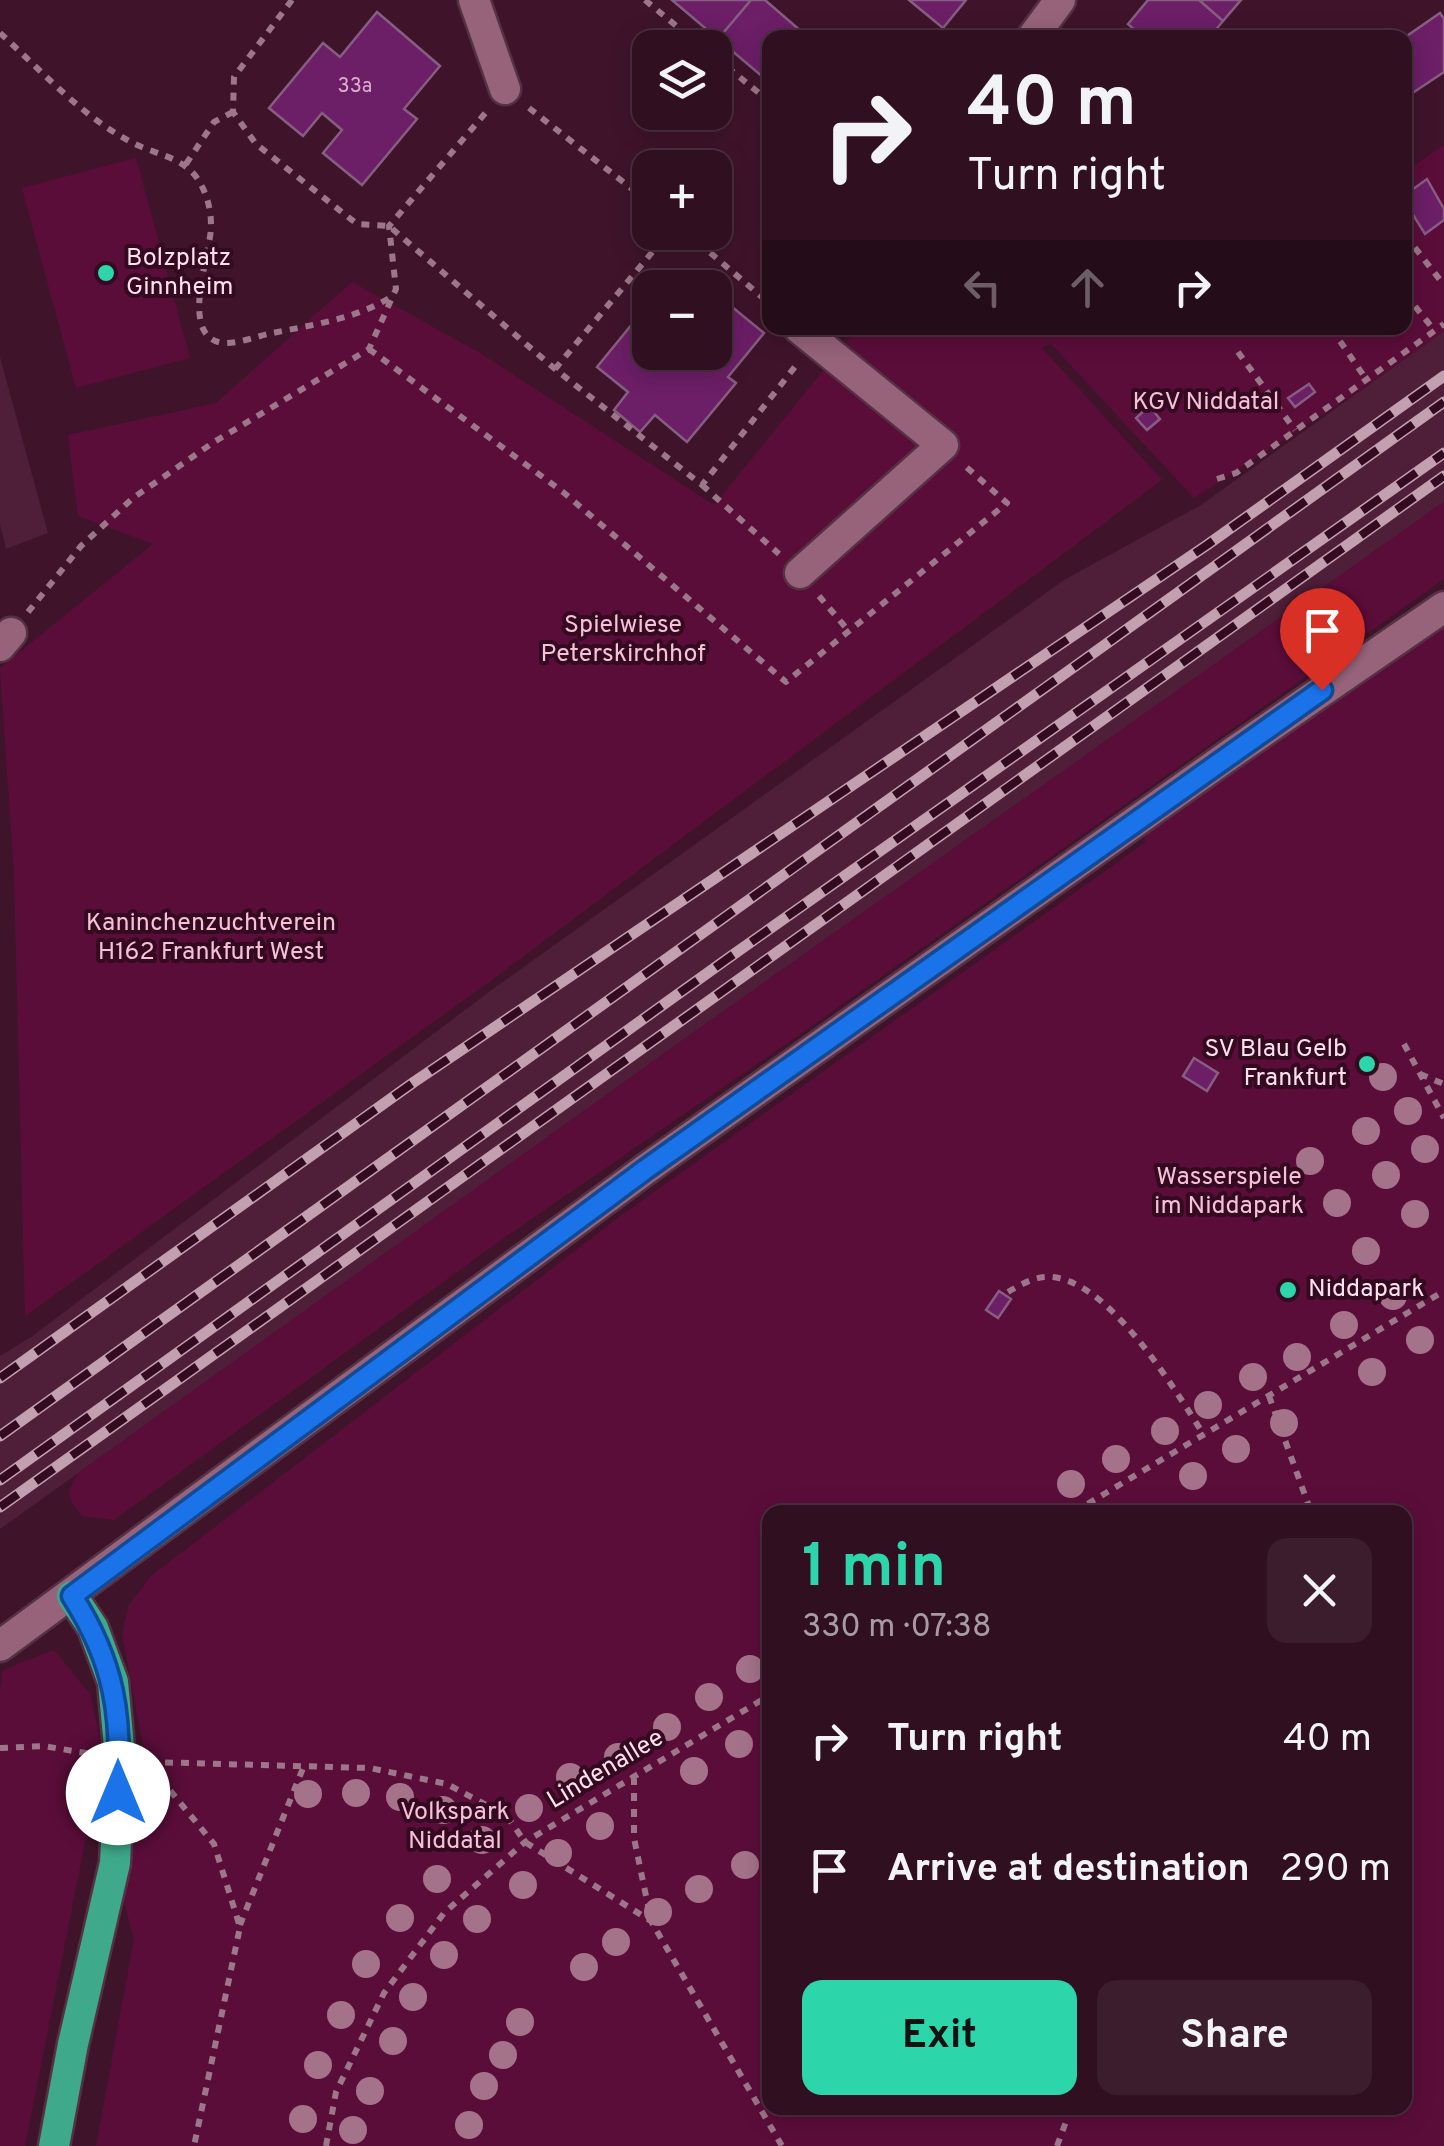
<!DOCTYPE html>
<html lang="en">
<head>
<meta charset="utf-8">
<style>
	body { margin:0; font-family:Overpass,sans-serif; background:#3b1d2d; color:#f1f3f6; height:100vh; display:flex; flex-direction:column; font-size:38px; white-space:nowrap }
	* { box-sizing:border-box; margin:0 }
	p { font-size:32px; color:#a79ca5 }
	.icon { flex:none; width:55px; height:55px; fill:none; stroke:currentColor; stroke-width:2; stroke-linecap:round; stroke-linejoin:round }
	.map { position:relative; flex:1; overflow:hidden }
	.details { position:absolute; left:762px; top:1505px; width:650px; height:610px; display:flex; flex-direction:column; background:#2f0f20; border-radius:20px; box-shadow:0 5px 25px #0003,0 0 0 2px #4a2f3e }
	.details>* { flex:none }
	.top-card { position:absolute; left:762px; top:30px; width:650px; height:305px; border-radius:20px; box-shadow:0 5px 25px #0003,0 0 0 2px #4a2f3e; background:#2f0f20; color:#f1f3f6; overflow:hidden }
	.fabs { position:absolute; left:632px; top:30px; display:grid; gap:20px }
	.fabs a { display:grid; place-items:center; width:100px; height:100px; border-radius:20px; background:#2f0f20; box-shadow:0 5px 25px #0003,0 0 0 2px #4a2f3e; font-size:50px }
	.pin { position:absolute; display:grid; place-items:center; width:85px; height:85px; color:#fff; margin:-102px -42px; border-radius:50% 50% 50% 0; rotate:-45deg; box-shadow:0 0 10px #0007 }
	.pin .icon { rotate:45deg }
	.me { position:absolute; width:110px; margin:-55px; rotate:0deg; stroke-linejoin:round; filter:drop-shadow(0 0 8px #0008) }
	.turn { display:flex; align-items:center; gap:35px; height:210px; padding:0 40px; font-size:45px }
	.turn .icon { width:130px; height:130px; stroke-width:2.5 }
	.turn b { display:block; font-size:70px; line-height:85px }
	.lanes { display:flex; align-items:center; height:95px; padding:0 40px; background:#0003; justify-content:center; gap:50px; direction:ltr }
	.lanes .off { opacity:.35 }
	.round { display:grid; place-items:center; flex:none; width:105px; height:105px; border-radius:20px; background:#3b1d2d }
	.headline { display:flex; align-items:center; justify-content:space-between; height:170px; padding:0 40px }
	h1 { font-size:60px; font-weight:700; line-height:75px; color:#2dd5ab }
	.cta { display:flex; gap:20px; margin-top:auto; padding:20px 40px }
	.cta a { flex:1; height:115px; border-radius:20px; background:#2dd5ab; color:#111; font-size:40px; font-weight:700; line-height:115px; text-align:center }
	.cta a+a { background:#3b1d2d; color:#f1f3f6 }
	ul { padding:0; list-style:none }
	li { display:flex; align-items:center; gap:30px; height:130px; padding:0 40px }
	li div { flex:1 }
	li b { display:block; font-size:38px }
	li em { font-style:normal }
	.map>svg:first-child { display:block }
	.built { fill:#4f1e38 }
	.green { fill:#5b0d3a; fill-rule:evenodd }
	.building { fill:#6c1e67; stroke:#865e81; stroke-width:2.5 }
	.lines { fill:none; stroke-linecap:round; stroke-linejoin:round }
	.minor-casing { stroke:#543243; stroke-width:35 }
	.highway-casing { stroke:#543243; stroke-width:35 }
	.path { stroke:#9c7789; stroke-width:6; stroke-dasharray:8 8; stroke-linecap:butt }
	.minor { stroke:#96637a; stroke-width:30 }
	.highway { stroke:#3eaa8b; stroke-width:30 }
	.rail-casing { stroke:#c2a0af; stroke-width:11 }
	.rail { stroke:#340a21; stroke-width:8; stroke-dasharray:22; stroke-linecap:butt }
	.tree { fill:#a4738a }
	.route-casing { stroke:#114b97; stroke-width:25 }
	.route { stroke:#1a73e8; stroke-width:18 }
	.poi-dot { fill:#2dd5ab; stroke:#340a21; stroke-width:4 }
	.labels { text-anchor:middle; dominant-baseline:central; stroke-width:8; stroke-linejoin:round; paint-order:stroke }
	.number-label { font-size:20px; fill:#dab0cc }
	.poi-label { font-size:25px; fill:#ffe1ed; stroke:#340a21; text-anchor:start }
	.park-label { font-size:25px; fill:#f6c0d8; stroke:#340a21 }
	.street-label { font-size:25px; fill:#ffe1ed; stroke:#340a21 }
</style>
</head>
<body>
<div class="map">
<svg width="1444" height="2146" viewBox="0 0 1444 2146">
	<rect width="100%" height="100%" fill="#3f142b"/>
	<path class="built" d="M1444 331V502L697 1030 0 1529V1356L31 1337 493 989 1064 580 1201 505Z
		M0 357 48 533 6 549 0 524Z"/>
	<path class="green" d="M1444 145V331L1351 396 1194 498 1051 344 1042 348 1162 480 489 982 25 1316 14 873 0 668 153 544 78 516 68 435 216 403 352 282 480 353 714 505 858 328H1405V172Z
		M136 158 190 358 76 388 22 188Z
		M1444 502V579L796 1037 504 1238 114 1520 82 1516 72 1503 69 1490 78 1473 697 1030Z
		M1444 621V2146H96L134 1939 123 1898 146 1762 122 1633 129 1605 151 1576 619 1217 1146 842 1138 827ZM770 1512H1405V2108H770Z
		M54 1650 90 1694 103 1751 25 2146H0V1690L3 1670Z"/>
	<path class="building" d="M672 0H751L718 39Z
		M751 0H765L809 38H770V83L718 39Z
		M909 0H966L943 28Z
		M1148 0H1199L1223 21 1209 38H1144L1128 24Z
		M1199 0H1241L1223 21Z
		M377 12 440 66 404 109 417 119 362 185 323 153 342 130 322 113 303 136 269 108 323 43 340 57Z
		M1440 13 1444 19V72L1405 98 1404 38Z
		M1427 179 1444 209V220L1425 234 1405 202V195Z
		M689 272 709 288H676Z
		M715 293 764 333 728 377 736 383 687 442 655 415 640 432 614 410 628 392 597 367 646 307 650 310V352H715Z
		M1309 384 1315 392 1295 407 1288 398Z
		M1149 406 1160 419 1147 430 1136 418Z
		M1194 1058 1218 1073 1207 1091 1183 1076Z
		M999 1291 1011 1299 998 1318 986 1310Z"/>
	<g class="lines">
		<defs>
			<path id="minor" d="M474 0 505 89
				M1032 38 1060 0
				M799 328 943 445 800 573
				M0 646 11 633
				M0 1646 646 1169 1232 753 1444 607"/>
			<path id="highway" d="M54 2146 73 2044 115 1863 120 1758 113 1682 93 1628 72 1596"/>
		</defs>
		<use href="#minor" class="minor-casing"/>
		<use href="#highway" class="highway-casing"/>
		<path class="path" d="M292 0 234 77 233 112 256 144 357 224 389 226 555 369 702 485 798 363
			M645 0 703 48
			M0 33C42 71 84 119 135 144 158 155 185 158 199 181 207 194 211 210 211 225 212 251 177 337 223 343 237 344 255 337 268 334 310 325 354 320 391 297
			M1338 38 1343 34
			M715 57 770 102
			M529 108 650 203
			M186 164 214 122 233 112
			M686 232 770 304
			M1405 235 1444 285
			M1405 294 1435 331
			M1331 328 1366 379
			M369 349 563 492 786 682 1007 503 964 465
			M1238 352 1295 430
			M555 369 669 232
			M1217 479 1236 473 1444 324
			M702 485 779 554
			M819 596 847 629
			M28 612 81 546 133 498 214 442 369 349 396 289 389 226 488 110
			M1404 1044 1444 1118
			M1420 1074 1444 1084
			M1008 1292C1018 1286 1032 1278 1044 1277 1105 1272 1175 1390 1204 1435
			M1269 1396 1311 1512
			M1074 1512 1444 1291
			M0 1748 43 1746 92 1754
			M149 1762 370 1768 447 1784 507 1816 525 1842 651 1921 782 2146
			M150 1766 214 1844 240 1927 194 2146
			M634 1777V1838L651 1920
			M240 1925 303 1768
			M326 2146 336 2092 384 1993 444 1913 525 1842 770 1695
			M1057 2146 1071 2108"/>
		<use href="#minor" class="minor"/>
		<use href="#highway" class="highway"/>
		<defs>
			<path id="rail" d="M0 1378 414 1082 1207 545 1444 376
				M0 1436 1444 402
				M0 1480 727 959 1444 453
				M0 1507 1444 476"/>
		</defs>
		<use href="#rail" class="rail-casing"/>
		<use href="#rail" class="rail"/>
	</g>
	<g class="tree">
		<circle cx="1383" cy="1077" r="14"/>
		<circle cx="1408" cy="1111" r="14"/>
		<circle cx="1366" cy="1131" r="14"/>
		<circle cx="1425" cy="1149" r="14"/>
		<circle cx="1310" cy="1161" r="14"/>
		<circle cx="1386" cy="1175" r="14"/>
		<circle cx="1337" cy="1203" r="14"/>
		<circle cx="1415" cy="1214" r="14"/>
		<circle cx="1366" cy="1251" r="14"/>
		<circle cx="1393" cy="1296" r="14"/>
		<circle cx="1344" cy="1325" r="14"/>
		<circle cx="1420" cy="1340" r="14"/>
		<circle cx="1297" cy="1357" r="14"/>
		<circle cx="1372" cy="1372" r="14"/>
		<circle cx="1253" cy="1377" r="14"/>
		<circle cx="1208" cy="1405" r="14"/>
		<circle cx="1284" cy="1423" r="14"/>
		<circle cx="1165" cy="1431" r="14"/>
		<circle cx="1236" cy="1449" r="14"/>
		<circle cx="1116" cy="1459" r="14"/>
		<circle cx="1193" cy="1476" r="14"/>
		<circle cx="1071" cy="1484" r="14"/>
		<circle cx="750" cy="1669" r="14"/>
		<circle cx="709" cy="1697" r="14"/>
		<circle cx="667" cy="1727" r="14"/>
		<circle cx="739" cy="1744" r="14"/>
		<circle cx="618" cy="1757" r="14"/>
		<circle cx="694" cy="1771" r="14"/>
		<circle cx="570" cy="1777" r="14"/>
		<circle cx="356" cy="1793" r="14"/>
		<circle cx="308" cy="1794" r="14"/>
		<circle cx="400" cy="1797" r="14"/>
		<circle cx="529" cy="1808" r="14"/>
		<circle cx="443" cy="1810" r="14"/>
		<circle cx="600" cy="1826" r="14"/>
		<circle cx="482" cy="1840" r="14"/>
		<circle cx="558" cy="1853" r="14"/>
		<circle cx="745" cy="1865" r="14"/>
		<circle cx="437" cy="1879" r="14"/>
		<circle cx="523" cy="1885" r="14"/>
		<circle cx="699" cy="1889" r="14"/>
		<circle cx="658" cy="1912" r="14"/>
		<circle cx="400" cy="1918" r="14"/>
		<circle cx="477" cy="1919" r="14"/>
		<circle cx="616" cy="1942" r="14"/>
		<circle cx="444" cy="1955" r="14"/>
		<circle cx="366" cy="1964" r="14"/>
		<circle cx="584" cy="1967" r="14"/>
		<circle cx="413" cy="1997" r="14"/>
		<circle cx="341" cy="2015" r="14"/>
		<circle cx="520" cy="2022" r="14"/>
		<circle cx="393" cy="2041" r="14"/>
		<circle cx="503" cy="2055" r="14"/>
		<circle cx="318" cy="2065" r="14"/>
		<circle cx="484" cy="2086" r="14"/>
		<circle cx="370" cy="2091" r="14"/>
		<circle cx="303" cy="2119" r="14"/>
		<circle cx="469" cy="2125" r="14"/>
		<circle cx="353" cy="2130" r="14"/>
	</g>
	<g class="lines">
		<defs>
			<path id="route" d="M118 1793C122 1715 115 1663 72 1596L646 1169 1322 690"/>
		</defs>
		<use href="#route" class="route-casing"/>
		<use href="#route" class="route"/>
	</g>
	<g class="poi-dot">
		<circle cx="106" cy="273" r="10"/>
		<circle cx="1367" cy="1064" r="10"/>
		<circle cx="1288" cy="1290" r="10"/>
	</g>
	<g class="labels">
		<g class="number-label">
			<text x="355" y="87">33a</text>
		</g>
		<g class="poi-label">
			<text x="126" y="259">Bolzplatz<tspan x="126" dy="29">Ginnheim</tspan></text>
			<text x="1347" y="1050" text-anchor="end">SV Blau Gelb<tspan x="1347" dy="29">Frankfurt</tspan></text>
			<text x="1308" y="1290">Niddapark</text>
		</g>
		<g class="park-label">
			<text x="1206" y="403">KGV Niddatal</text>
			<text x="623" y="626">Spielwiese<tspan x="623" dy="29">Peterskirchhof</tspan></text>
			<text x="211" y="924">Kaninchenzuchtverein<tspan x="211" dy="29">H162 Frankfurt West</tspan></text>
			<text x="1229" y="1178">Wasserspiele<tspan x="1229" dy="29">im Niddapark</tspan></text>
			<text x="455" y="1813">Volkspark<tspan x="455" dy="29">Niddatal</tspan></text>
		</g>
		<g class="street-label">
			<text transform="translate(606 1770) rotate(-31)">Lindenallee</text>
		</g>
	</g>
</svg>
<div class="fabs">
<a><svg class="icon" aria-label="layers" viewBox="0 0 24 24"><path d="M12 4l9 5-9 5-9-5zM3 14l9 5 9-5"/></svg></a>
<a>+</a>
<a>−</a>
</div>
<div class="pin" style="left:1322px;top:690px;background:#d93025"><svg class="icon" aria-label="arrive" viewBox="0 0 24 24"><path d="M6 21V4h12l-3 4 3 4H6"/></svg></div>
<svg class="me" style="left:118px;top:1793px" viewBox="-20 -20 40 40"><circle r="19" fill="#fff"/><path d="M0-13L10 11 0 6-10 11z" fill="#1a73e8"/></svg>
<div class="top-card">
<div class="turn"><svg class="icon" aria-label="right" viewBox="0 0 24 24"><path d="M7 20v-9h11M14 6l5 5-5 5"/></svg><div><b>40 m</b>Turn right</div></div>
<div class="lanes"><svg class="icon off" aria-label="left" viewBox="0 0 24 24"><path d="M17 20v-9H6M10 6l-5 5 5 5"/></svg><svg class="icon off" aria-label="ahead" viewBox="0 0 24 24"><path d="M12 20V5M6 11l6-6 6 6"/></svg><svg class="icon" aria-label="right" viewBox="0 0 24 24"><path d="M7 20v-9h11M14 6l5 5-5 5"/></svg></div>
</div>
<section class="details">
<div class="headline"><div><h1>1 min</h1><p>330 m · 07:38</p></div><a class="round"><svg class="icon" aria-label="close" viewBox="0 0 24 24"><path d="M6 6l12 12M18 6L6 18"/></svg></a></div>
<ul>
<li><svg class="icon" aria-label="right" viewBox="0 0 24 24"><path d="M7 20v-9h11M14 6l5 5-5 5"/></svg><div><b>Turn right</b></div><em>40 m</em></li>
<li><svg class="icon" aria-label="arrive" viewBox="0 0 24 24"><path d="M6 21V4h12l-3 4 3 4H6"/></svg><div><b>Arrive at destination</b></div><em>290 m</em></li>
</ul>
<div class="cta"><a>Exit</a><a>Share</a></div>
</section>
</div>
</body>
</html>
